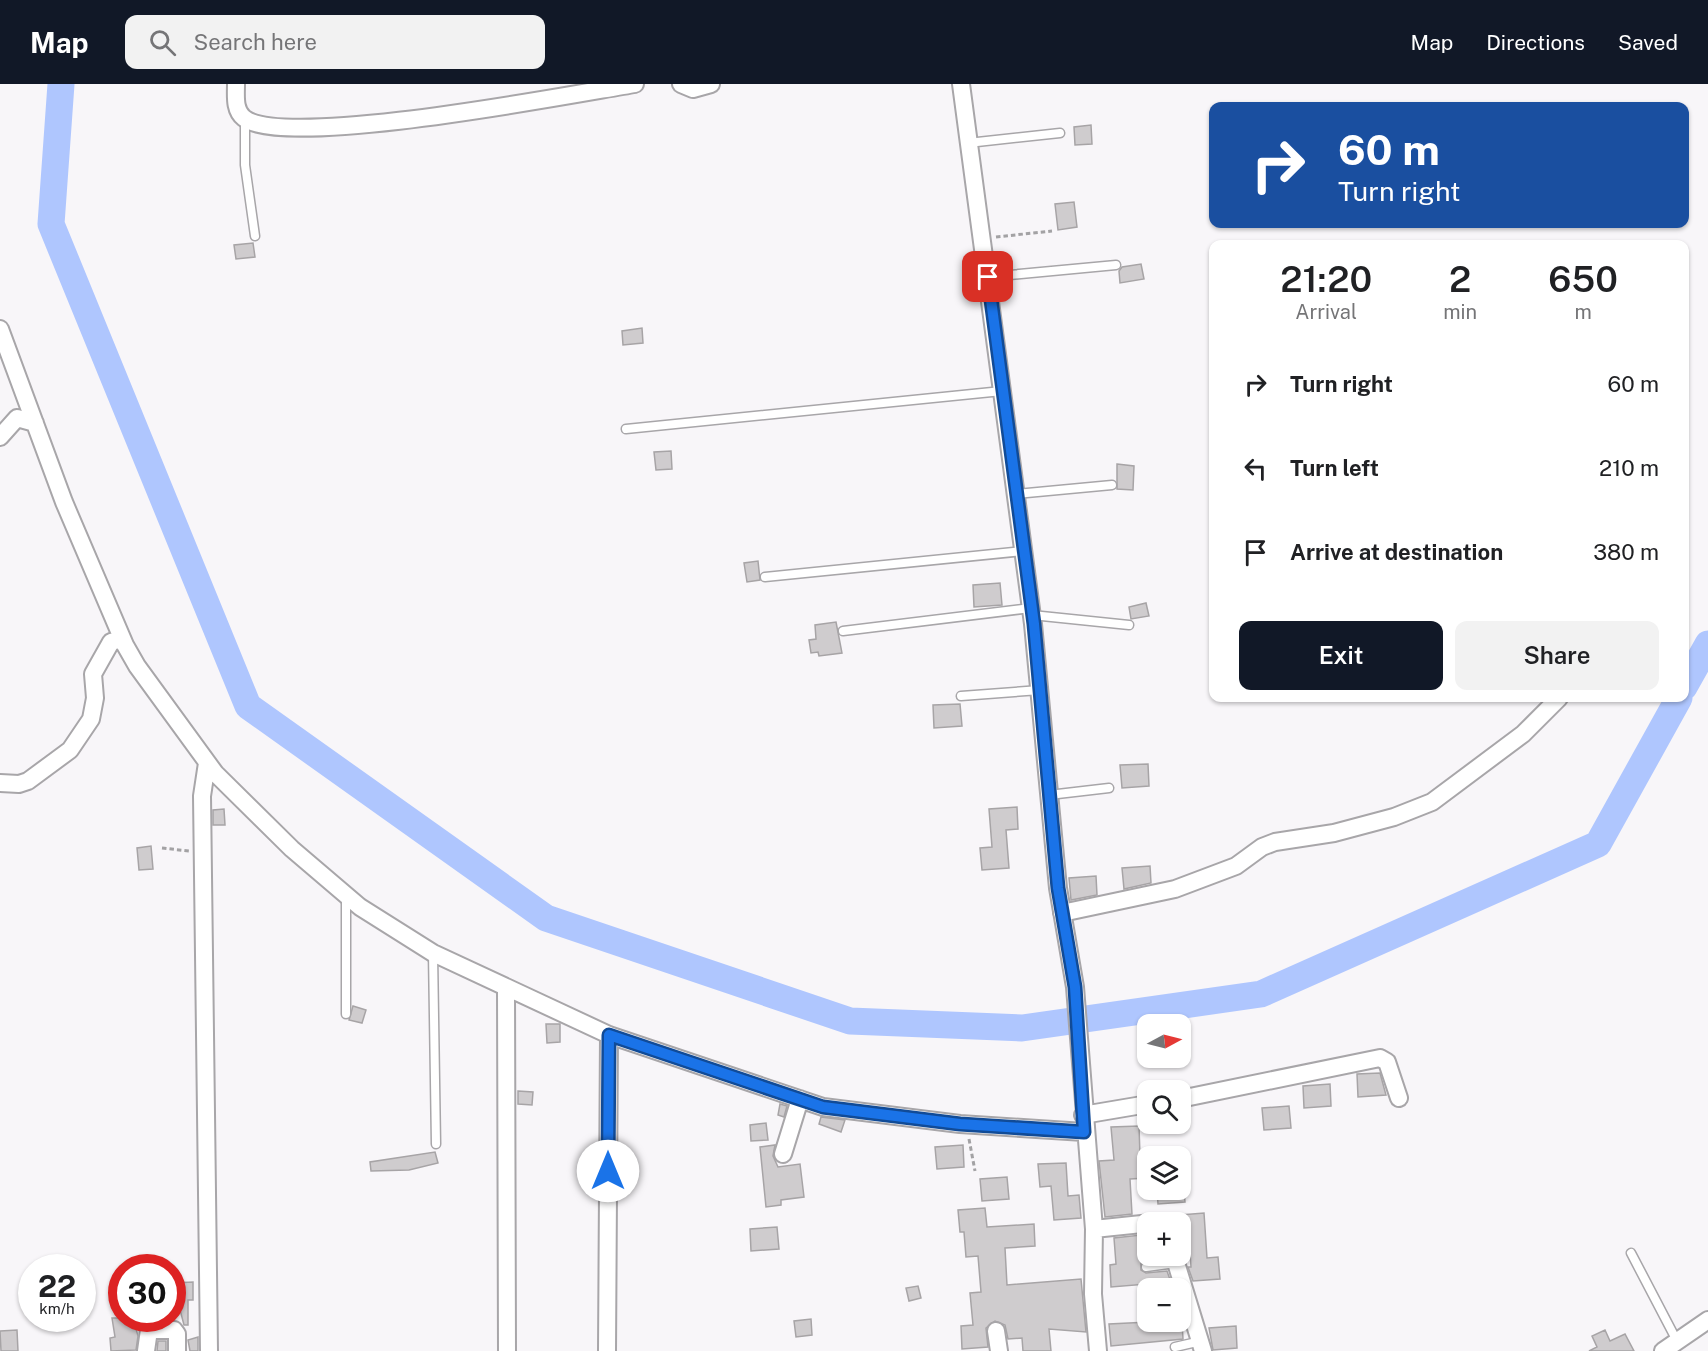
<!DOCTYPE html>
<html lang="en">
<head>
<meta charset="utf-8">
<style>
	body { margin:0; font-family:"Public Sans",sans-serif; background:#f2f2f2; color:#202124; height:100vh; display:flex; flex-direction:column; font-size:22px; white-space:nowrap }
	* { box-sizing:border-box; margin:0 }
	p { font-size:20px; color:#757577 }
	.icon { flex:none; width:33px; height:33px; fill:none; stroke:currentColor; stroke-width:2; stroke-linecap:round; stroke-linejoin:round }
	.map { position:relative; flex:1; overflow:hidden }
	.sheet { position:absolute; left:1209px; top:156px; width:480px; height:462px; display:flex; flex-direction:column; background:#fff; border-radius:12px; box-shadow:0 2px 4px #0004 }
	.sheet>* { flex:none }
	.hud { position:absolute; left:1209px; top:18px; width:480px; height:126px; border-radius:12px; box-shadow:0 2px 4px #0004; background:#1a4fa0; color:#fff; overflow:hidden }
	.needle { width:39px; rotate:83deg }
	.controls { position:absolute; left:1137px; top:930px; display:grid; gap:12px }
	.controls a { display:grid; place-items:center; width:54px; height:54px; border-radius:12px; background:#fff; box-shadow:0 2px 4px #0004; font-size:30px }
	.speed { position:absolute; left:18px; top:1170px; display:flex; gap:12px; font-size:30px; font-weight:700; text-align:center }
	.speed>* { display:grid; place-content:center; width:78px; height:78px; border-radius:50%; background:#fff; box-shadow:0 2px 4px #0004; line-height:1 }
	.speed small { font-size:15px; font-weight:400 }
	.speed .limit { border:9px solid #d22; background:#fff; color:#111 }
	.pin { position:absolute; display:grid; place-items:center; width:51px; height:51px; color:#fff; margin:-26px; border-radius:12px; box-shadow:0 3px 9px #0006 }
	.me { position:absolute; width:66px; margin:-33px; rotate:0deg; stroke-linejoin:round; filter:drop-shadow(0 0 4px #0008) }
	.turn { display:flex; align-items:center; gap:21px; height:126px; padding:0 30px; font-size:27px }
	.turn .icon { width:78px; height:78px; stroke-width:2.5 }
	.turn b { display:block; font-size:42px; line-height:51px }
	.eta { display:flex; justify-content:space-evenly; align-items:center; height:102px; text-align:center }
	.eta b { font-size:36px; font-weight:600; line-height:42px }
	.primary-button { display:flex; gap:12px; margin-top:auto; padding:12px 30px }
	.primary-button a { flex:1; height:69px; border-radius:12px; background:#111827; color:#fff; font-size:24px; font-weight:600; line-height:69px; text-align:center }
	.primary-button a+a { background:#f2f2f2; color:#202124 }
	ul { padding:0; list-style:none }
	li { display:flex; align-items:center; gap:18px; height:84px; padding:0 30px }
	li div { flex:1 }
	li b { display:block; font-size:22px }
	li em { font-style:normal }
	header { display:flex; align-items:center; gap:36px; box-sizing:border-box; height:84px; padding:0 30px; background:#111827; color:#fff }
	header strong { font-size:28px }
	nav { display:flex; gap:33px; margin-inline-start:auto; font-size:21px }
	.search { width:420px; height:54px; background:#f2f2f2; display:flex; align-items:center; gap:15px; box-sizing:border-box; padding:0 21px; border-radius:12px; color:#757577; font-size:22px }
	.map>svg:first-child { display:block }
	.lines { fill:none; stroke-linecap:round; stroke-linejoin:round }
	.river { stroke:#afc6fe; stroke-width:27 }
	.building { fill:#cfccce; stroke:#a7a4a6; stroke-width:1.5 }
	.service-casing { stroke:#a8a6a9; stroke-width:11 }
	.minor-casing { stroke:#a8a6a9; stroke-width:20 }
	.path { stroke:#a3a2a4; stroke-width:3; stroke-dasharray:4.5 3; stroke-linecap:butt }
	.service { stroke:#fff; stroke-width:8 }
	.minor { stroke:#fff; stroke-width:16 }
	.route-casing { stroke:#114b97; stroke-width:15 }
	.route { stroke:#1a73e8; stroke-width:10 }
</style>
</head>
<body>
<header>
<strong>Map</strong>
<div class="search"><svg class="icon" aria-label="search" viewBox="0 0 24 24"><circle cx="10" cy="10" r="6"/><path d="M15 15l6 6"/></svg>Search here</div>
<nav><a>Map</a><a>Directions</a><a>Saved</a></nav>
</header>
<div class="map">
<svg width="1708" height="1267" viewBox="0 0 1708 1267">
	<rect width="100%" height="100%" fill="#f8f6f9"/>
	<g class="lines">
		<path class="river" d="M61 0 51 140 248 622 546 834 850 937 1022 944 1261 910 1598 760 1679 614
			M1684 603 1708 560"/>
	</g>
	<path class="building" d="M1091 41 1092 60 1075 61 1074 43Z
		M1074 118 1077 143 1058 146 1055 120Z
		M253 159 255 173 236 175 234 161Z
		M1141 180 1144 195 1120 199 1119 187 1122 183Z
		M642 244 643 259 623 261 622 247Z
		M671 367 672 385 656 386 654 368Z
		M1117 380 1134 382 1133 406 1117 405Z
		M758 477 760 496 747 498 744 479Z
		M1000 499 1002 521 974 523 973 501Z
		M1146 519 1149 532 1131 535 1129 523Z
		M836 538 842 569 819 572 818 568 811 569 809 556 816 555 815 541Z
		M960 620 962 642 934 644 933 621Z
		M1148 680 1149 702 1122 704 1120 681Z
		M1017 723 1018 745 1006 746 1009 784 982 786 980 764 992 763 989 725Z
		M224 725 225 741H213V726Z
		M151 762 153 785 139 786 137 764Z
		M1150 782 1151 799 1124 805 1122 784Z
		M1096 792 1097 811 1071 816 1069 794Z
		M353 922 366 926 362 939 349 936Z
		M546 940H560V958L547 959Z
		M1380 989 1386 1011 1358 1013 1357 990Z
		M1330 1000 1331 1022 1304 1024 1303 1002Z
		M518 1007 533 1008 532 1021 518 1020Z
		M780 1020 787 1022 784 1033 778 1031Z
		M1289 1022 1291 1044 1264 1046 1262 1024Z
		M821 1033 845 1036 841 1048 819 1040Z
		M766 1039 768 1056 751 1057 750 1041Z
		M1139 1042 1140 1072 1148 1071V1094L1130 1095 1132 1130 1105 1133 1099 1077 1114 1076 1111 1043Z
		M775 1061 773 1072 778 1083 800 1080 804 1113 781 1116V1121L766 1123 760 1063Z
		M963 1061 964 1083 937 1085 935 1063Z
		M435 1068 438 1079 409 1086 371 1087 370 1078Z
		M1066 1079 1068 1112 1079 1111 1081 1134 1054 1136 1051 1102 1040 1103 1038 1080Z
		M1007 1093 1009 1115 982 1117 980 1095Z
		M1157 1106H1184L1185 1118 1158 1120Z
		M985 1124 987 1143 1034 1140 1035 1162 1005 1164 1007 1201 1081 1195 1086 1248 1049 1245 1051 1267H1023L1022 1254 1008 1255 1005 1241 995 1237 986 1244 988 1263 962 1265 961 1242 973 1241 970 1209 981 1208 978 1172 966 1173 964 1148H960L958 1126Z
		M1204 1129 1207 1174 1218 1173 1220 1195 1193 1197 1188 1183H1191L1189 1153 1180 1154V1131Z
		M777 1143 779 1165 751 1167 750 1145Z
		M1141 1151V1186L1146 1189 1167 1187 1173 1204H1147V1200L1111 1203 1110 1181 1116 1180 1114 1154Z
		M193 1198V1216H188V1241H184L173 1199Z
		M918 1202 921 1214 909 1217 906 1204Z
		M112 1234H133L138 1252 136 1266 111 1267 110 1254 115 1253Z
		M811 1235 812 1251 796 1253 794 1237Z
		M1149 1238H1182L1183 1255 1111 1262 1109 1240Z
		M1236 1242 1237 1264 1213 1266 1209 1244Z
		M17 1246 18 1267H1L0 1247Z
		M1605 1246 1610 1257 1625 1250 1634 1267H1589L1597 1263 1592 1252Z
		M198 1253V1267H190L188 1256Z
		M158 1257H166V1267H157Z"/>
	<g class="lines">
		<defs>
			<path id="service" d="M245 35V81L255 152
				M968 59 1060 49
				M988 193 1116 181
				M626 345 1002 307
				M1016 410 1112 401
				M765 493 1024 467
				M1032 531 1129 541
				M843 547 1031 524
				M961 612 1040 606
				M1049 711 1109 704
				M346 811V930
				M433 869 436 1060
				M1631 1169 1677 1257
				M1146 1183 1176 1179
				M1175 1263 1201 1257"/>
			<path id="minor" d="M236 0C236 12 234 26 244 34 284 66 573 10 635 0
				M681 0 693 5 711 0
				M961 0 1033 540 1058 804 1075 903 1094 1145 1093 1210 1098 1267
				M0 245 64 418 125 561 137 582 215 689 292 765 360 823 433 869 609 951 823 1023 960 1040 1084 1048
				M0 353 17 334 35 339
				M207 679 202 712 209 1267
				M0 699 19 700 28 697 70 666 91 635 95 614 93 590 111 558 122 555
				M1062 829 1175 805 1236 782 1262 763 1275 758 1334 749 1394 733 1432 718 1523 650 1559 614
				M506 904 507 1267
				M1180 1015 1380 974 1387 978 1399 1014
				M1083 1031 1148 1020
				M783 1070 800 1015
				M1094 1145 1161 1138
				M1174 1172 1203 1267
				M996 1247 999 1267
				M146 1267 149 1246H174L177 1250V1267
				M607 1267 609 951
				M1663 1267 1708 1236"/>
		</defs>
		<use href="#service" class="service-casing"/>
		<use href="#minor" class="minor-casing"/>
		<path class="path" d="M996 153 1052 147
			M162 764 189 767
			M969 1055 975 1087"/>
		<use href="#service" class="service"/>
		<use href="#minor" class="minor"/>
	</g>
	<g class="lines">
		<defs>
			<path id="route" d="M608 1087 609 951 823 1023 960 1040 1084 1048 1075 903 1058 804 1034 540 988 193"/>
		</defs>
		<use href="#route" class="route-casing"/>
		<use href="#route" class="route"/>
	</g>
</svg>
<div class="controls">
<a><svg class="needle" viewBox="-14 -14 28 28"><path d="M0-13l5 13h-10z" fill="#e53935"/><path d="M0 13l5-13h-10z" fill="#757577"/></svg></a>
<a><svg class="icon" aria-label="search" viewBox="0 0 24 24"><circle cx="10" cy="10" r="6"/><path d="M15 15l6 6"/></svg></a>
<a><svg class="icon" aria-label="layers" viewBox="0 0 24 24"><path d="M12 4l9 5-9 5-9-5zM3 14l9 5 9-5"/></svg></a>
<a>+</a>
<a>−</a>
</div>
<div class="speed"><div>22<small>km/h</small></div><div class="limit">30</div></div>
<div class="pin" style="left:988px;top:193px;background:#d93025"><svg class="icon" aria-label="arrive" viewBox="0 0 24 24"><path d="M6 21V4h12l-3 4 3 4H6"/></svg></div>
<svg class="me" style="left:608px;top:1087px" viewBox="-20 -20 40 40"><circle r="19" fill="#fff"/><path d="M0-13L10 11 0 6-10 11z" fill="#1a73e8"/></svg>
<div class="hud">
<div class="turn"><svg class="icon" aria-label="right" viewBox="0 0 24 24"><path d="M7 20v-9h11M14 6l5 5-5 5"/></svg><div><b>60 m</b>Turn right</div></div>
</div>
<section class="sheet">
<div class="eta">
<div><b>21:20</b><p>Arrival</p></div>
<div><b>2</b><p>min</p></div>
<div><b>650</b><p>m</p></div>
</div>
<ul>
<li><svg class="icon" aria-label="right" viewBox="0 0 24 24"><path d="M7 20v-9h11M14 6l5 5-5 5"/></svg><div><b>Turn right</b></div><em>60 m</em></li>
<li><svg class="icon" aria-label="left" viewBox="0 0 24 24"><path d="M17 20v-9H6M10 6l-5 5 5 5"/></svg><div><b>Turn left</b></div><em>210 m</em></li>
<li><svg class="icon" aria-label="arrive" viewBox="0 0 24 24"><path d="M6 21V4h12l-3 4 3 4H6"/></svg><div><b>Arrive at destination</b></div><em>380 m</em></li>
</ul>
<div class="primary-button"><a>Exit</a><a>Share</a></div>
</section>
</div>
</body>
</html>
